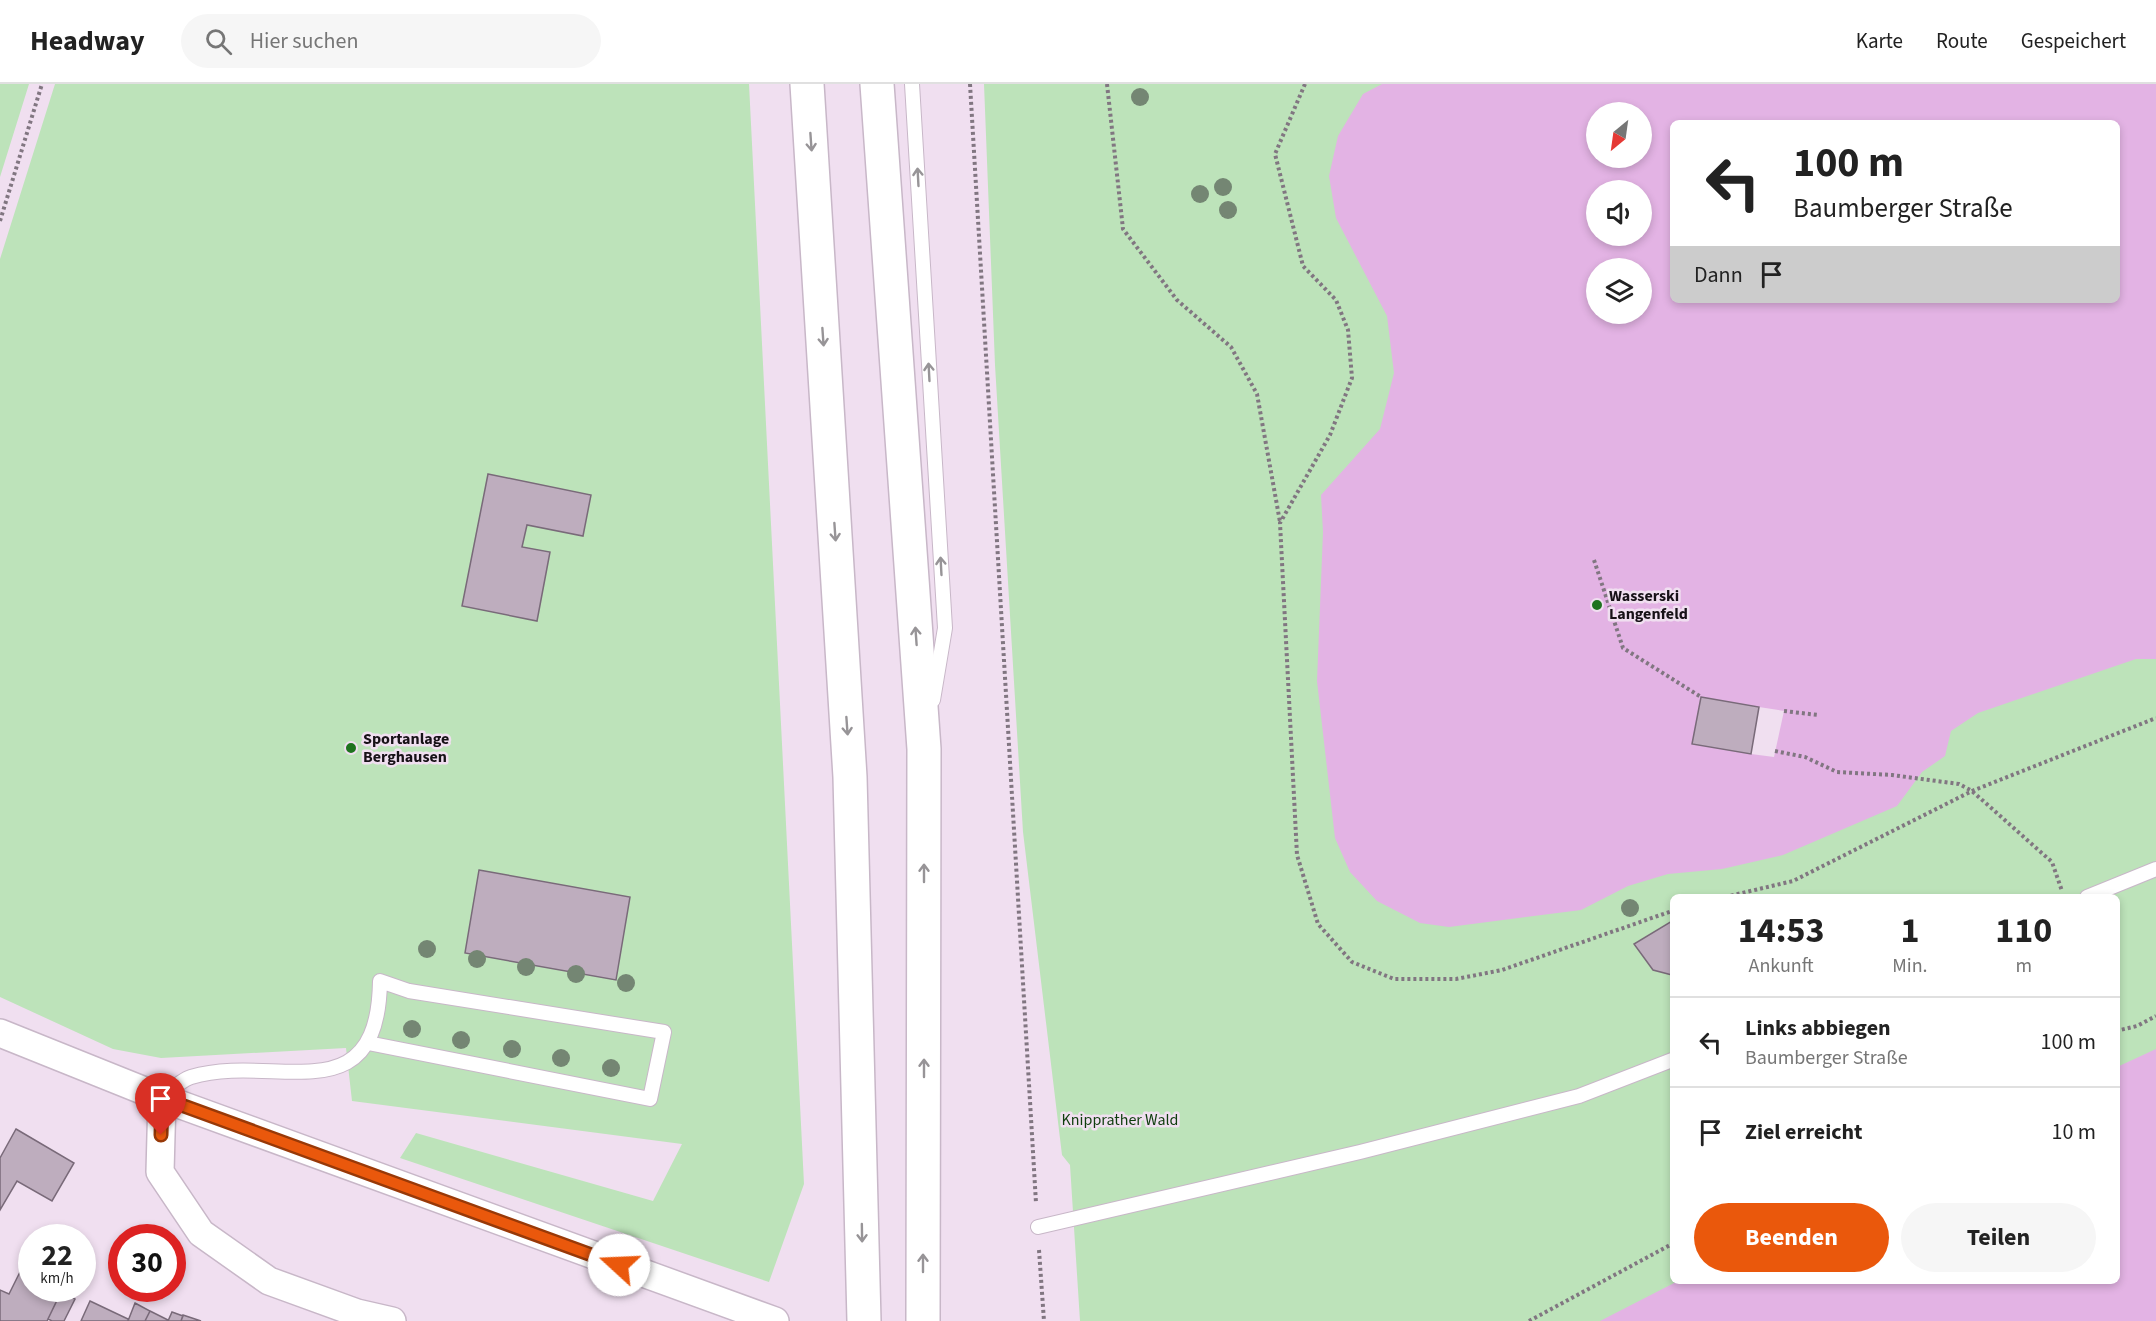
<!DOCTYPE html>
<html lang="de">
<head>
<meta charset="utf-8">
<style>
	body { margin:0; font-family:"Source Sans 3",sans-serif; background:#f6f6f6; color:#222; height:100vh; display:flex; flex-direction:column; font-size:22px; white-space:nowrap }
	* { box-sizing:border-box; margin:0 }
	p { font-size:20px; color:#767676 }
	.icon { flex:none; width:33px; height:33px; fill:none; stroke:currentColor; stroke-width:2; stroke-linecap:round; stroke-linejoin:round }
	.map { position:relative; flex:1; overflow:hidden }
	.side { position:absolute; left:1670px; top:810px; width:450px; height:390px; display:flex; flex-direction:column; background:#fff; border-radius:9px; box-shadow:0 3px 9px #0003 }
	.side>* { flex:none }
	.banner { position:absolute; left:1670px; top:36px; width:450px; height:183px; border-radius:9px; box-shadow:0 3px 9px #0003; background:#fff; color:#222; overflow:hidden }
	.needle { width:39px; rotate:209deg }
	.controls { position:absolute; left:1586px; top:18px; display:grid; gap:12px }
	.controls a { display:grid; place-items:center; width:66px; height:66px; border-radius:50%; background:#fff; box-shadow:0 3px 9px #0003; font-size:30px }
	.speed { position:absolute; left:18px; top:1140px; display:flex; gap:12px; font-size:30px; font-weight:700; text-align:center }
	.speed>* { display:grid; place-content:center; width:78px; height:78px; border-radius:50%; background:#fff; box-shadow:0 3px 9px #0003; line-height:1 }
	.speed small { font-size:15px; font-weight:400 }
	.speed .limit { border:9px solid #d22; background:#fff; color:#111 }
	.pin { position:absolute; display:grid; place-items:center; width:51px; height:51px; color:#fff; margin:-62px -26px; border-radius:50% 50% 50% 0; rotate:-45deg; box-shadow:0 0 6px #0007 }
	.pin .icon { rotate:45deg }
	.me { position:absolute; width:66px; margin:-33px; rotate:290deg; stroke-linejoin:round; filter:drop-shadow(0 0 4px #0008) }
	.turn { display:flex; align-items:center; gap:21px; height:126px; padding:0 24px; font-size:27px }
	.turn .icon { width:78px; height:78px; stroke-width:2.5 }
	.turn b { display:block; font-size:42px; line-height:51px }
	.then { display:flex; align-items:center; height:57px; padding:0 24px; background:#0003; gap:12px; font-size:22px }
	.eta { display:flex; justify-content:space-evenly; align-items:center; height:102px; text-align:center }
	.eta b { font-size:36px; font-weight:700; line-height:42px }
	.button { display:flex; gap:12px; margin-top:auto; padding:12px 24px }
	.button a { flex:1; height:69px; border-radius:36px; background:#ea580c; color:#fff; font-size:24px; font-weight:700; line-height:69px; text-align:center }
	.button a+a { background:#f6f6f6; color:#222 }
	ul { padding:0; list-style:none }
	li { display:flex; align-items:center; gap:18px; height:90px; padding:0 24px; border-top:2px solid #e0e0e0 }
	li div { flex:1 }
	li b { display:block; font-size:22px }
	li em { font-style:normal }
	header { display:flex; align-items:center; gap:36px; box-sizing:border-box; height:84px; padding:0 30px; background:#fff; border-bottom:2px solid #e0e0e0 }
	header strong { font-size:28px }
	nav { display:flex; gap:33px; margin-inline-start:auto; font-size:21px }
	.search { width:420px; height:54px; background:#f6f6f6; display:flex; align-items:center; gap:15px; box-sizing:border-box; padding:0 21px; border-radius:33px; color:#767676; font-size:22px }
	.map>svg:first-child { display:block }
	.green { fill:#bde3ba; fill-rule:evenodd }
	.water { fill:#e3b3e4; fill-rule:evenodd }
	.pier { fill:#f0dff0 }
	.building { fill:#beadbe; stroke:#796a79; stroke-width:1.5 }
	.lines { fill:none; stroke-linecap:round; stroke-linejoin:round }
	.service-casing { stroke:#c8b7c8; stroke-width:16 }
	.minor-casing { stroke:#c8b7c8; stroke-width:30 }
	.motorway-casing { stroke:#c8b7c8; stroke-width:36 }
	.path { stroke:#817681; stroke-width:4; stroke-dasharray:3 3; stroke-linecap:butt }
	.service { stroke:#fff; stroke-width:14 }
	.minor { stroke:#fff; stroke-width:27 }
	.motorway { stroke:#fff; stroke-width:33 }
	.tree { fill:#748673 }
	.oneway { stroke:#979497 }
	.route-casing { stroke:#983908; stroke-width:15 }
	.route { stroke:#ea580c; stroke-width:10 }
	.poi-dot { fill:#1e731e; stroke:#f0dff0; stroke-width:2 }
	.labels { text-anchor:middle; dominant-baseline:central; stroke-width:5; stroke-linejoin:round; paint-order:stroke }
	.poi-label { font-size:16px; font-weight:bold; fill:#171117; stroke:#f0dff0; text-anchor:start }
	.park-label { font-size:16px; fill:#0e3d0d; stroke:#f0dff0 }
</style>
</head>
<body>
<header>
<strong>Headway</strong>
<div class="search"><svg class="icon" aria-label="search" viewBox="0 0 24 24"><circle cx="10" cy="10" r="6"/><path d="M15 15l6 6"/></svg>Hier suchen</div>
<nav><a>Karte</a><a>Route</a><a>Gespeichert</a></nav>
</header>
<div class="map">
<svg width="2156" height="1237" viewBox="0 0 2156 1237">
	<rect width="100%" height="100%" fill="#f0dff0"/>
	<path class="green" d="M0 0H29L0 93Z
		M55 0H749L804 1100 769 1198 400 1074 416 1049 653 1117 682 1060 352 1017 346 964 161 974 113 965 0 913V175Z
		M984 0H2156V1237H1080L1070 1081 1062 1071 1023 748 995 281ZM1596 28H1641V74H1596ZM1672 39H2116V216H1672ZM1596 106H1641V152H1596ZM1596 184H1641V230H1596ZM1672 813H2116V1197H1672Z"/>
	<path class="water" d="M1382 0H2156V575H2136L1978 629 1951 647 1945 672 1922 688 1897 722 1783 771 1722 785 1668 790 1628 802 1581 826 1449 843 1420 839 1377 817 1350 788 1335 754 1317 597 1323 448 1321 411 1380 345 1394 289 1387 232 1336 134 1329 92 1338 52 1363 10ZM1596 28H1641V74H1596ZM1672 39H2116V216H1672ZM1596 106H1641V152H1596ZM1596 184H1641V230H1596Z
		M2156 965V1237H1600L1678 1197H2116L2117 983Z"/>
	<path class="pier" d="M1759 623 1784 627 1774 673 1751 670Z"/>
	<path class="building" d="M488 390 591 411 583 452 527 441 522 463 550 468 537 537 462 522Z
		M1701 613 1759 623 1751 670 1692 660Z
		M479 786 630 813 616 896 465 869Z
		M1672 837V891L1653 886 1634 860Z
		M16 1045 74 1079 52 1117 17 1097 0 1126V1074Z
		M20 1188 32 1194V1204H53L61 1208 47 1237H0V1206L9 1210Z
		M61 1208 75 1215 64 1237H52L48 1235Z
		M90 1217 128 1235V1237H81Z
		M135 1219 150 1227 145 1237H128Z
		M150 1227 168 1236V1237H145Z
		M172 1228 183 1232 181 1237H168Z
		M183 1231 201 1237H181Z"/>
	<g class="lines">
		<defs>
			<path id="service" d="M912 0 945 544 933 616
				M2087 813 2156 785
				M162 1014C170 1007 181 996 191 993 275 968 378 1034 380 897L409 907 664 948 650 1015 368 959
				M1038 1143 1360 1068 1579 1012 1672 976"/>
			<path id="minor" d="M0 949 162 1014 775 1237
				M162 1014 160 1088 201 1149 269 1197 357 1229 392 1237"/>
			<path id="motorway" d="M807 0 850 693 864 1237
				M877 0 924 665 923 1237"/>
		</defs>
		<use href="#service" class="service-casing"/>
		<use href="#minor" class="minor-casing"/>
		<use href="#motorway" class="motorway-casing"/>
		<path class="path" d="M970 0 1036 1119
			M1107 0 1123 145 1177 216 1231 263 1257 310 1280 438
			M1305 0 1275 70 1303 182 1336 216 1348 246 1352 294 1330 351 1280 439 1297 771 1318 840 1352 878 1394 895H1456L1502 886 1672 827
			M0 137 42 0
			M1594 476 1623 564 1701 613
			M1784 627 1818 631
			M1775 667 1805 673 1837 688 1892 691 1959 700 1972 707 2052 778 2062 807
			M1725 813 1793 797 1972 707 2156 634
			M2116 947 2137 942 2156 932
			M1039 1166 1044 1237
			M1529 1237 1672 1160"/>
		<use href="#service" class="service"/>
		<use href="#minor" class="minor"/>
		<use href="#motorway" class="motorway"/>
	</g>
	<g class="tree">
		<circle cx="1140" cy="13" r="9"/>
		<circle cx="1223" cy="103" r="9"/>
		<circle cx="1200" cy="110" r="9"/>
		<circle cx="1228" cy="126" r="9"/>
		<circle cx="1630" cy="824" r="9"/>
		<circle cx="427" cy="865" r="9"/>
		<circle cx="477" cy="875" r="9"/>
		<circle cx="526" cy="883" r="9"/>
		<circle cx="576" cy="890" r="9"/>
		<circle cx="626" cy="899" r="9"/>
		<circle cx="412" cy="945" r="9"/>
		<circle cx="461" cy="956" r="9"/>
		<circle cx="512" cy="965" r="9"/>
		<circle cx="561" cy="974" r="9"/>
		<circle cx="611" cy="984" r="9"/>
	</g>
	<defs><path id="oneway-shaft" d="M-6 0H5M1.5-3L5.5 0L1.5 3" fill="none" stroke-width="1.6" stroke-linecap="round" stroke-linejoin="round" transform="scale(1.5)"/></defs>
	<g class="oneway">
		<use href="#oneway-shaft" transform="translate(811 58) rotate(86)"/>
		<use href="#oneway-shaft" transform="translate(918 93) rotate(-93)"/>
		<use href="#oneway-shaft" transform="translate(823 253) rotate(86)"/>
		<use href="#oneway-shaft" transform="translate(929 288) rotate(-93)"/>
		<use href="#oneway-shaft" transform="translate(835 448) rotate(86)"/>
		<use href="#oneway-shaft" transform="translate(941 482) rotate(-93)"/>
		<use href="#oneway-shaft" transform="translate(916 552) rotate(-94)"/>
		<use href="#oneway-shaft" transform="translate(847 642) rotate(86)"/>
		<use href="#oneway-shaft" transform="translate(924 789) rotate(-90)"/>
		<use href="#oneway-shaft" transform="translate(924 984) rotate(-90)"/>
		<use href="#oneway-shaft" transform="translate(862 1149) rotate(89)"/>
		<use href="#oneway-shaft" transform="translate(923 1179) rotate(-90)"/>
	</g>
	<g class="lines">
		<defs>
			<path id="route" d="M161 1051 162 1014 619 1181"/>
		</defs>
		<use href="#route" class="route-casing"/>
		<use href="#route" class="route"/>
	</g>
	<g class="poi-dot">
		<circle cx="1597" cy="521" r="6"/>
		<circle cx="351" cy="664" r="6"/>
	</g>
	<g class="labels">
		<g class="poi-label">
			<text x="1609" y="512">Wasserski<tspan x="1609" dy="18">Langenfeld</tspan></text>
			<text x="363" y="655">Sportanlage<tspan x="363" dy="18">Berghausen</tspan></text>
		</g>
		<g class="park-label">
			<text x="1120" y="1036">Knipprather Wald</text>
		</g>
	</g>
</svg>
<div class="controls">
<a><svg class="needle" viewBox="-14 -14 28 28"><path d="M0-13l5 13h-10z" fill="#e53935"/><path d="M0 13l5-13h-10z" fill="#767676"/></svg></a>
<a><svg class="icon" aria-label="sound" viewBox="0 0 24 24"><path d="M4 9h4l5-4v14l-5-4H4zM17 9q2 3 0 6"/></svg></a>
<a><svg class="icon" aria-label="layers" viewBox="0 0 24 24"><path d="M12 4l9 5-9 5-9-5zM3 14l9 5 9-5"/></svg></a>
</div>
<div class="speed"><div>22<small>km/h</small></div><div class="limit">30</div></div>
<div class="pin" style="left:161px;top:1051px;background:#d93025"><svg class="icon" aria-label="arrive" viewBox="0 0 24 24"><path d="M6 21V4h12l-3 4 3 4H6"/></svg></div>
<svg class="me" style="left:619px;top:1181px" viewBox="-20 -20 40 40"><circle r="19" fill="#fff"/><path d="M0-13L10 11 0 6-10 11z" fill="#ea580c"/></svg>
<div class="banner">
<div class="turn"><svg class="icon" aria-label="left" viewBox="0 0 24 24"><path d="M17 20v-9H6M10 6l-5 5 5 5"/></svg><div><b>100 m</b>Baumberger Straße</div></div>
<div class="then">Dann<svg class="icon" aria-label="arrive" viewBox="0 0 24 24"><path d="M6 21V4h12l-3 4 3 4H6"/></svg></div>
</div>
<section class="side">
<div class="eta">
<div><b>14:53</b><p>Ankunft</p></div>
<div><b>1</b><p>Min.</p></div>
<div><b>110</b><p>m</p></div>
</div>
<ul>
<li><svg class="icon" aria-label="left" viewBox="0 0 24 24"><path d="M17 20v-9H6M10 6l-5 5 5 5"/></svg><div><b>Links abbiegen</b><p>Baumberger Straße</p></div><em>100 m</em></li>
<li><svg class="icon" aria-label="arrive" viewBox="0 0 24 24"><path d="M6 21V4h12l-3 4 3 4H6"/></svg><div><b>Ziel erreicht</b></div><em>10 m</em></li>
</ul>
<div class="button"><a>Beenden</a><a>Teilen</a></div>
</section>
</div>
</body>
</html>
